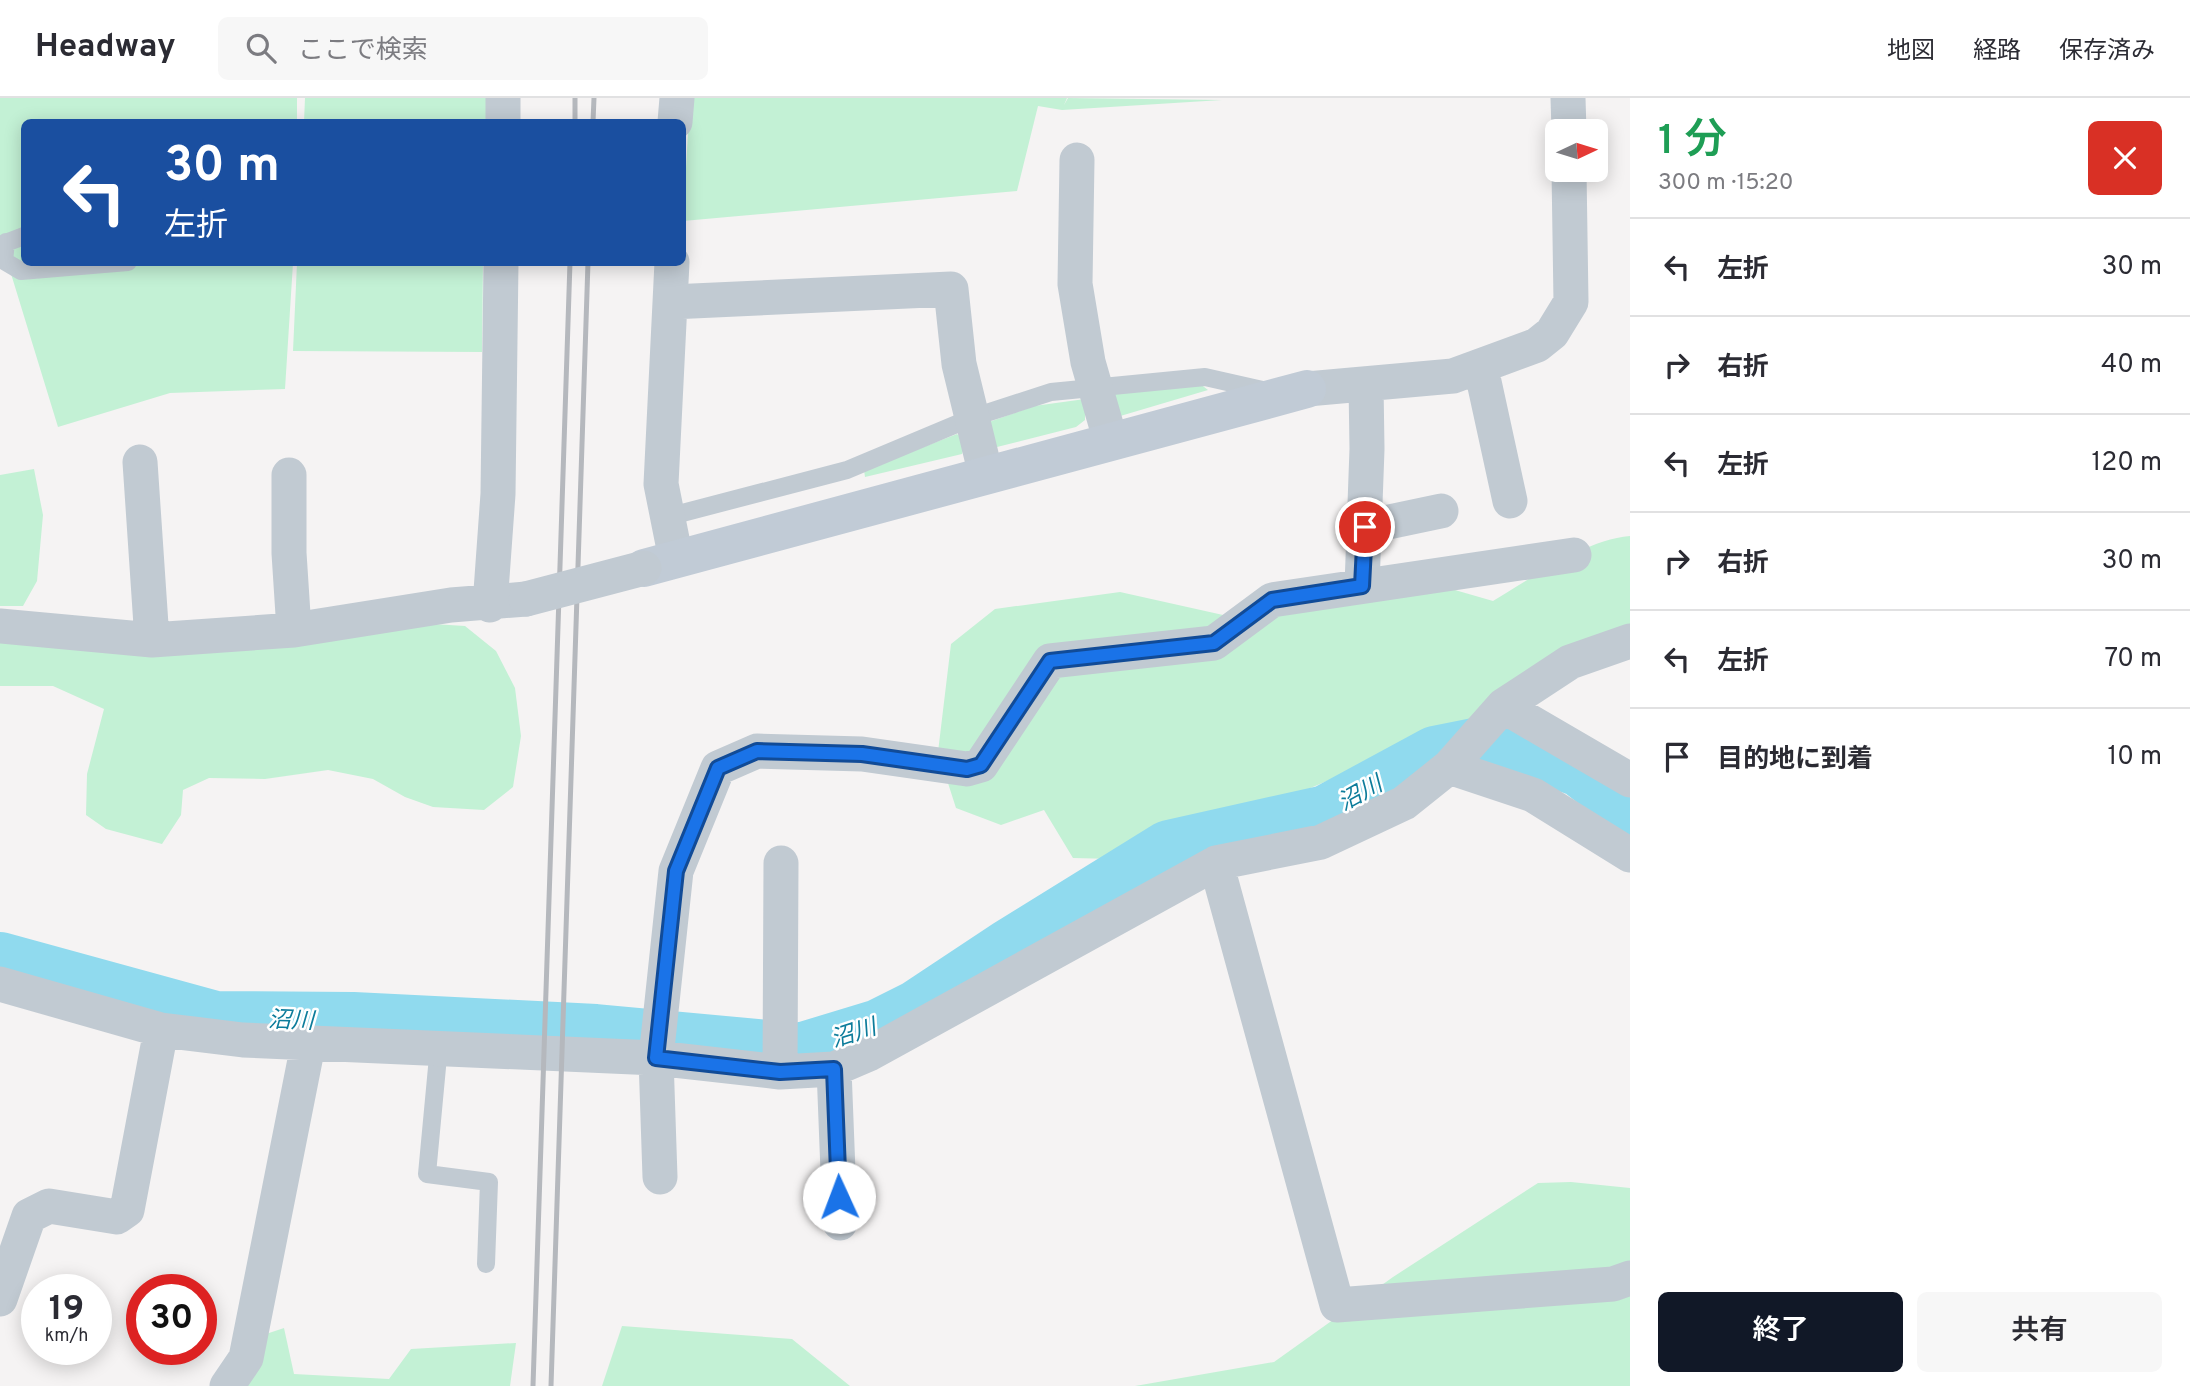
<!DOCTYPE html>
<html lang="ja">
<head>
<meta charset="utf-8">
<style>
	body { margin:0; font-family:Overpass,"Noto Sans JP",sans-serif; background:#f7f7f7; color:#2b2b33; height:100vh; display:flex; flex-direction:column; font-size:26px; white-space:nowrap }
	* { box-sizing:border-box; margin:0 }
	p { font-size:23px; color:#7c7c81 }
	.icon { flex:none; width:38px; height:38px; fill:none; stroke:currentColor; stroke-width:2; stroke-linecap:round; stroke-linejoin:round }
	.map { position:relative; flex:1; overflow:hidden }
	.side { display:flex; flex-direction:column; background:#fff; width:560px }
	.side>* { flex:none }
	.top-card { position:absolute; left:21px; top:21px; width:665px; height:147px; border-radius:10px; box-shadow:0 4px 18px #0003; background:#1a4fa0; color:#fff; overflow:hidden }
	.needle { width:46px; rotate:86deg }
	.buttons { position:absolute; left:1545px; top:21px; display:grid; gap:14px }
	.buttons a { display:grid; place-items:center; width:63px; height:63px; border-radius:10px; background:#fff; box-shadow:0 4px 18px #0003; font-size:35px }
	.speed { position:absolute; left:21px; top:1176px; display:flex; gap:14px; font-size:35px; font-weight:700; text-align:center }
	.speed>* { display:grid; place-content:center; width:91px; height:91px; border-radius:50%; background:#fff; box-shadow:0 4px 18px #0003; line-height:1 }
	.speed small { font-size:18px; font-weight:400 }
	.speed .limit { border:10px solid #d22; background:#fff; color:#111 }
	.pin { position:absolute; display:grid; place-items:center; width:60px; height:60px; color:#fff; margin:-30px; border:4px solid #fff; border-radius:50%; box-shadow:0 2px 7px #0007 }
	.me { position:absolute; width:77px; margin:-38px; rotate:358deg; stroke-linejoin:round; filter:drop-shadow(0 0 5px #0008) }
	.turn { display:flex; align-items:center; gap:24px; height:147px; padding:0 28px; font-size:32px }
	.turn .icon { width:91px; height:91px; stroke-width:2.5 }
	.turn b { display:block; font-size:49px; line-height:60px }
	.round { display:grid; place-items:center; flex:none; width:74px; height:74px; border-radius:10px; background:#f7f7f7 }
	.head { display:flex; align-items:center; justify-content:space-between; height:119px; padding:0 28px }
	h1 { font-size:42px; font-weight:600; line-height:52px; color:#1e9e55 }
	.action { display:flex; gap:14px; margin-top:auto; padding:14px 28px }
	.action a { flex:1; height:80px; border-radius:10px; background:#111827; color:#fff; font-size:28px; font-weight:600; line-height:80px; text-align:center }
	.action a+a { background:#f7f7f7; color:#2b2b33 }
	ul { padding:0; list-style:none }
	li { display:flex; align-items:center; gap:21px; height:98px; padding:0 28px; border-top:2px solid #e1e1e2 }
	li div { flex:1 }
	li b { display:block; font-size:26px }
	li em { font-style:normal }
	header { display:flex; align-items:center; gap:42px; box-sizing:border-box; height:98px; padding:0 35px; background:#fff; border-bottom:2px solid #e1e1e2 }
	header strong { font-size:33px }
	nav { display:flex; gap:38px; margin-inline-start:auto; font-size:24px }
	.search { width:490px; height:63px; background:#f7f7f7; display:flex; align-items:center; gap:18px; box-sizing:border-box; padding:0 24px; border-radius:10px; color:#7c7c81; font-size:26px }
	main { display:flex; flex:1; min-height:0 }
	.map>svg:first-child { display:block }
	.green { fill:#c3f1d5 }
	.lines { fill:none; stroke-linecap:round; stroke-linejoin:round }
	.river { stroke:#90daee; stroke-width:58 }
	.lane { stroke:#c1cad2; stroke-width:18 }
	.street { stroke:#c1cad2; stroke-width:35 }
	.secondary { stroke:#c1cbd6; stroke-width:38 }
	.rail { stroke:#b5b8bd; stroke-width:5 }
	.street-bridge { stroke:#c1cad2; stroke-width:35 }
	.route-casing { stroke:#114b97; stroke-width:18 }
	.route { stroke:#1a73e8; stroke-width:12 }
	.labels { text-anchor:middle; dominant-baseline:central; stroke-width:5; stroke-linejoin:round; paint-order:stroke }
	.water-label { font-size:23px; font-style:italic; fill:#0c7c9b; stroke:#fff }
</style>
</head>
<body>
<header>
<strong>Headway</strong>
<div class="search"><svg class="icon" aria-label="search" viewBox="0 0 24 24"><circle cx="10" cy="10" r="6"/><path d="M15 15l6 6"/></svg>ここで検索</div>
<nav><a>地図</a><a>経路</a><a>保存済み</a></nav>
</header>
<main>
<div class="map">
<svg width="1630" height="1288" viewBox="0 0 1630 1288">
	<rect width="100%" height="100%" fill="#f5f3f3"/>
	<path class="green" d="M0 0H297V24H24V164L293 165 285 291 170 295 58 329 8 166 0 165Z
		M305 0H486V24H304Z
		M690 0H1067L1064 7 1068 0 1222 2 1062 12 1038 8 1017 93 683 123Z
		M297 165H483L482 254 293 253Z
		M1199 285 1208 292 1117 319 1109 293Z
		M1085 301V322L1076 329 997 349 991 343 986 325 1034 308Z
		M957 336 966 344 962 356 865 379 864 372Z
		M34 371 43 417 37 483 23 508H0V377Z
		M1630 438V560L1537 587 1452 633 1413 669 1341 677 1266 709 1195 718 1114 761 1073 760 1044 712 1001 727 956 710 938 654 951 546 995 511 1120 494 1241 521 1396 475 1493 503C1532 480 1584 442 1630 438Z
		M433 526 465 528 496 553 515 590 521 638 513 689 484 712 433 709 405 699 373 681 328 672 265 681 209 680 183 692 181 717 162 746 106 731 86 717 87 676 104 611 53 588H0V537Z
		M1571 1084 1630 1090V1288H1135L1274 1264 1393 1179 1538 1085Z
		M622 1228 792 1241 850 1288H602Z
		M284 1230 294 1276 389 1281 411 1251 516 1245 510 1288H237L263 1237Z"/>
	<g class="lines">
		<path class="river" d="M0 863 215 922 353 923 596 935 800 954 879 930 917 911 1009 850 1169 751 1326 716 1435 657 1505 643 1580 670 1630 709"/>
		<path class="lane" d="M6 144 4 163 21 173 128 164
			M0 147 24 138
			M667 419 847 372 971 320 1051 294 1205 279 1267 293
			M439 948 427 1076 489 1084 486 1166"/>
		<path class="street" d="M1568 0 1569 33
			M503 24V0
			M675 24 677 0
			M1077 62 1075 186 1088 264 1111 344
			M672 164 661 386 676 461
			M671 204 951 191 959 266 986 377
			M1481 270 1510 403
			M1307 291 1453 278 1537 247 1552 235 1571 204 1569 72
			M140 364 152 542
			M289 377V455L294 532
			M1365 429 1441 413
			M1362 488 1367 351 1366 286
			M490 507 498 396 501 164
			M0 528 152 542 294 532 451 507 526 501
			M1503 608 1630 682
			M1449 669 1533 697 1630 757
			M1216 765 1337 1207 1613 1186 1630 1180
			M0 886 161 932 243 942 656 960 780 974 834 971 869 956 1216 765 1321 744 1404 705 1449 669 1503 608 1570 564 1630 543
			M834 971 840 1125
			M780 974 781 765
			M660 1079 656 960 676 773 718 670 757 653 862 656 967 671 981 667 1050 563 1214 545 1272 502 1574 457
			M0 1201 29 1118 49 1108 117 1119 127 1112 161 932
			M227 1288 246 1260 308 947"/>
		<path class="secondary" d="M644 470 1307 291"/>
		<path class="rail" d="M575 24V0
			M593 24 594 0
			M533 1288 570 164
			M551 1288 588 164"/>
		<path class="street-bridge" d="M526 501 644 470"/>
	</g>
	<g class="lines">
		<defs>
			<path id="route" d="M839 1099 834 971 780 974 656 960 676 773 718 670 757 653 862 656 967 671 981 667 1050 563 1214 545 1272 502 1362 488 1365 429"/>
		</defs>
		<use href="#route" class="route-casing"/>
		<use href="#route" class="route"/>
	</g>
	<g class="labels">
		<g class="water-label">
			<text transform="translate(1361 697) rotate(-29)">沼川</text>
			<text transform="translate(291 924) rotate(2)">沼川</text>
			<text transform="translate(854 937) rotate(-18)">沼川</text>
		</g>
	</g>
</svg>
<div class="buttons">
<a><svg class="needle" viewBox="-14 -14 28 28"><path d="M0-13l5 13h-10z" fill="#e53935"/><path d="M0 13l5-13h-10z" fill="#7c7c81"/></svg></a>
</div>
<div class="speed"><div>19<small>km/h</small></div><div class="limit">30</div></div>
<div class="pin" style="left:1365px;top:429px;background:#d93025"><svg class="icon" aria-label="arrive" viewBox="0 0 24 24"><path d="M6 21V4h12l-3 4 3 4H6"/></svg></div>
<svg class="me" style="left:839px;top:1099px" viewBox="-20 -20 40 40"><circle r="19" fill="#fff"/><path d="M0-13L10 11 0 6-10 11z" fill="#1a73e8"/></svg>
<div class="top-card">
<div class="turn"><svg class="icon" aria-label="left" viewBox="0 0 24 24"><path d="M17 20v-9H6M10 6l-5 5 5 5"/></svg><div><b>30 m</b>左折</div></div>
</div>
</div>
<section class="side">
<div class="head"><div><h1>1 分</h1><p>300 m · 15:20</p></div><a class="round" style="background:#d93025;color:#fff"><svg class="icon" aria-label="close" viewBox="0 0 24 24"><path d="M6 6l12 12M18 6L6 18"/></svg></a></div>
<ul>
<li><svg class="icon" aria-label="left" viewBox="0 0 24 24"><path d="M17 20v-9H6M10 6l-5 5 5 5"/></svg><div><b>左折</b></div><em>30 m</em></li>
<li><svg class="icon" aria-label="right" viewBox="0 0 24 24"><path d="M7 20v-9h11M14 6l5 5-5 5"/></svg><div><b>右折</b></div><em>40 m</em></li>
<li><svg class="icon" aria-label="left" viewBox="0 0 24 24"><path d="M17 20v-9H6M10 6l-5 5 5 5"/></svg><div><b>左折</b></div><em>120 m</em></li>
<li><svg class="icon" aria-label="right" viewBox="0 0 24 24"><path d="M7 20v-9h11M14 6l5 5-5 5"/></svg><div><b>右折</b></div><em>30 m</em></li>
<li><svg class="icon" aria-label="left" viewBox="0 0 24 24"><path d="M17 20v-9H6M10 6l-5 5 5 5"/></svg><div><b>左折</b></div><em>70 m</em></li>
<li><svg class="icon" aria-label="arrive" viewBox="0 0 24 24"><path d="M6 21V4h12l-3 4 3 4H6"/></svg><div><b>目的地に到着</b></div><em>10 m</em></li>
</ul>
<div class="action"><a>終了</a><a>共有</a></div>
</section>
</main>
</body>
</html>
